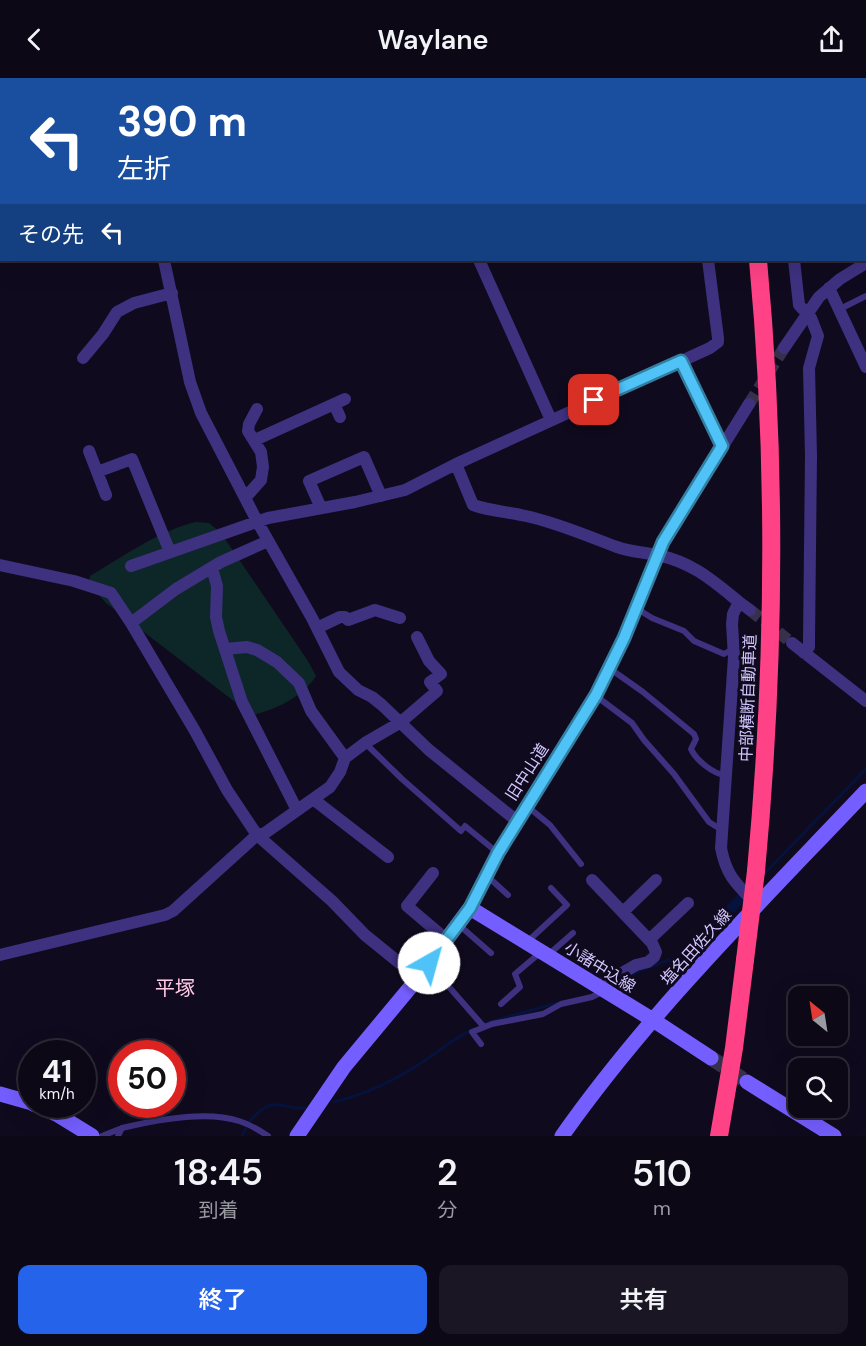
<!DOCTYPE html>
<html lang="ja">
<head>
<meta charset="utf-8">
<style>
	body { margin:0; font-family:"DM Sans","Noto Sans JP",sans-serif; background:#1a1623; color:#f1f3f6; height:100vh; display:flex; flex-direction:column; font-size:22px; white-space:nowrap }
	* { box-sizing:border-box; margin:0 }
	p { font-size:20px; color:#9a9aa1 }
	.icon { flex:none; width:33px; height:33px; fill:none; stroke:currentColor; stroke-width:2; stroke-linecap:round; stroke-linejoin:round }
	.map { position:relative; height:1058px; overflow:hidden }
	.drawer { display:flex; flex-direction:column; background:#0c0816; flex:1 }
	.drawer>* { flex:none }
	.top-card { position:absolute; left:0px; top:0px; width:867px; height:183px; box-shadow:0 6px 24px #0002,0 0 0 2px #2c2935; background:#1a4fa0; color:#fff; overflow:hidden }
	.needle { width:39px; rotate:330deg }
	.tools { position:absolute; left:788px; top:908px; display:grid; gap:12px }
	.tools a { display:grid; place-items:center; width:60px; height:60px; border-radius:12px; background:#0c0816; box-shadow:0 6px 24px #0002,0 0 0 2px #2c2935; font-size:30px }
	.speed { position:absolute; left:18px; top:962px; display:flex; gap:12px; font-size:30px; font-weight:700; text-align:center }
	.speed>* { display:grid; place-content:center; width:78px; height:78px; border-radius:50%; background:#0c0816; box-shadow:0 6px 24px #0002,0 0 0 2px #2c2935; line-height:1 }
	.speed small { font-size:15px; font-weight:400 }
	.speed .limit { border:9px solid #d22; background:#fff; color:#111 }
	.pin { position:absolute; display:grid; place-items:center; width:51px; height:51px; color:#fff; margin:-26px; border-radius:12px; box-shadow:0 3px 9px #0006 }
	.me { position:absolute; width:66px; margin:-33px; rotate:38deg; stroke-linejoin:round; filter:drop-shadow(0 0 4px #0008) }
	.turn { display:flex; align-items:center; gap:21px; height:126px; padding:0 18px; font-size:27px }
	.turn .icon { width:78px; height:78px; stroke-width:2.5 }
	.turn b { display:block; font-size:42px; line-height:51px }
	.then { display:flex; align-items:center; height:57px; padding:0 18px; background:#0003; gap:12px; font-size:22px }
	.eta { display:flex; justify-content:space-evenly; align-items:center; height:102px; text-align:center }
	.eta b { font-size:36px; font-weight:600; line-height:42px }
	.button { display:flex; gap:12px; margin-top:auto; padding:12px 18px }
	.button a { flex:1; height:69px; border-radius:12px; background:#2563eb; color:#fff; font-size:24px; font-weight:600; line-height:69px; text-align:center }
	.button a+a { background:#1a1623; color:#f1f3f6 }
	header { display:flex; justify-content:space-between; align-items:center; height:78px; padding:0 18px; background:#0c0816; font-size:27px; font-weight:600 }
	.map>svg:first-child { display:block }
	.green { fill:#0d2628 }
	.lines { fill:none; stroke-linecap:round; stroke-linejoin:round }
	.stream { stroke:#05123c; stroke-width:3 }
	.canal { stroke:#05123c; stroke-width:10 }
	.minor-tunnel { stroke:#37304b; stroke-width:12; stroke-dasharray:12 6; stroke-linecap:butt }
	.secondary-tunnel { stroke:#37304b; stroke-width:15; stroke-dasharray:15 8; stroke-linecap:butt }
	.service { stroke:#3e3180; stroke-width:6 }
	.minor { stroke:#3e3180; stroke-width:12 }
	.secondary { stroke:#755eff; stroke-width:15 }
	.motorway { stroke:#ff4286; stroke-width:18 }
	.motorway-bridge { stroke:#ff4286; stroke-width:18 }
	.route-casing { stroke:#337fa1; stroke-width:15 }
	.route { stroke:#4fc3f7; stroke-width:10 }
	.labels { text-anchor:middle; dominant-baseline:central; stroke-width:6; stroke-linejoin:round; paint-order:stroke }
	.street-label { font-size:16px; fill:#d4c7ff; stroke:#100a1e }
	.quarter-label { font-size:20px; fill:#ffc9e5; stroke:#100a1e }
</style>
</head>
<body>
<header><svg class="icon" aria-label="back" viewBox="0 0 24 24"><path d="M15 5l-7 7 7 7"/></svg>Waylane<svg class="icon" aria-label="share" viewBox="0 0 24 24"><path d="M12 15V3M7 8l5-5 5 5M5 13v7h14v-7"/></svg></header>
<div class="map">
<svg width="866" height="1058" viewBox="0 0 866 1058">
	<rect width="100%" height="100%" fill="#100a1e"/>
	<path class="green" d="M196 444 209 445 221 455 308 583 316 598C303 619 275 632 252 637L106 525 89 506 90 498C124 478 158 453 196 444Z"/>
	<g class="lines">
		<path class="stream" d="M763 797 866 691
			M617 905 641 892 689 875
			M483 946 557 925
			M334 1024C367 1016 396 1002 424 983 440 973 455 959 472 952
			M250 1043C274 1015 279 1032 308 1030
			M242 1058 246 1050"/>
		<path class="canal" d="M689 875 743 818"/>
		<path class="minor-tunnel" d="M749 326 784 270
			M750 532 792 565"/>
		<path class="secondary-tunnel" d="M711 980 747 1004"/>
		<path class="service" d="M840 231 866 218
			M636 530 652 540 684 553 694 563 724 576 733 571
			M609 590 643 614 694 656 696 661 691 671C696 682 713 696 725 697
			M596 618 632 645 644 662 674 696 709 744 717 749H722
			M365 665 402 701 461 753 465 748 498 775
			M527 728 550 747 581 786
			M486 797 508 817
			M459 847 491 875
			M527 864 567 827 551 810
			M548 877 573 855
			M429 886 484 949
			M501 926 520 909 515 896 541 874
			M481 966 472 954 492 946 543 936 561 926 592 919 604 913
			M102 1058 122 1050
			M118 1058 122 1050C155 1042 206 1032 239 1043 249 1046 259 1052 268 1058"/>
		<path class="minor" d="M122 0 123 2
			M391 0 392 2
			M693 0 694 2
			M769 0V2
			M228 2 231 0
			M550 2 551 0
			M866 85V87
			M164 182 190 304 201 335 257 443 312 540 339 594 358 612 372 619 382 627 429 672 517 743
			M479 182 551 342
			M794 182 799 227 811 240 818 258 809 290 811 378 809 562V569L804 575
			M829 210 866 289
			M784 270 819 219 840 201 866 185
			M83 280 103 256 117 234 134 225 172 215
			M681 283 722 368
			M334 326 340 339
			M255 362 345 321
			M89 373 106 417
			M456 386 473 427C490 433 508 434 526 438 558 445 587 458 617 469 630 474 644 474 657 477 692 484 712 502 739 524L733 536 732 546 734 579 721 770C726 797 736 806 755 825
			M97 394 132 381 170 474
			M245 420 261 402 263 389 261 374 248 353 249 346 257 331
			M321 430 309 403 364 379 381 418
			M0 487 74 503 111 515 131 545 176 511 221 484 268 463
			M131 488 268 440 355 424 405 412 456 386 710 270 718 264V260L708 182
			M212 490 217 508 216 539 219 553 242 624 297 732
			M739 524 750 532
			M131 545 195 653 227 712 257 757 332 823 365 857 418 900
			M317 550 340 539H345L348 542 375 532 400 540
			M792 565 866 623
			M225 571 247 569 257 572 277 584 299 605 311 633 345 680
			M313 721 388 779
			M433 795 407 828 447 862
			M592 802 652 865 656 874 654 879 648 884 636 887 598 909
			M470 830 498 775 596 617 624 560 663 464 749 326
			M623 834 656 802
			M649 862 688 825
			M0 877 165 837 173 833 257 757 265 755 330 709 340 694 345 680 365 665 401 644 437 613 430 604 441 596 429 583 417 559"/>
		<path class="secondary" d="M747 1004 834 1058
			M0 1016 32 1025
			M33 1026 58 1037 92 1058
			M297 1058 344 989 418 900 470 830 653 942 711 980
			M562 1058C650 933 761 824 866 713"/>
		<path class="motorway" d="M732 0V2
			M756 793C775 589 777 385 758 182
			M719 1058 734 970 745 882"/>
		<path class="motorway-bridge" d="M745 882 756 793"/>
	</g>
	<g class="lines">
		<defs>
			<path id="route" d="M429 885 470 830 498 775 596 617 624 560 663 464 722 368 681 283 594 322"/>
		</defs>
		<use href="#route" class="route-casing"/>
		<use href="#route" class="route"/>
	</g>
	<g class="labels">
		<g class="street-label">
			<text transform="translate(748 620) rotate(-88)">中部横断自動車道</text>
			<text transform="translate(527 694) rotate(-57)">旧中山道</text>
			<text transform="translate(696 869) rotate(-48)">塩名田佐久線</text>
			<text transform="translate(600 889) rotate(32)">小諸中込線</text>
		</g>
		<g class="quarter-label">
			<text x="175" y="910">平塚</text>
		</g>
	</g>
</svg>
<div class="tools">
<a><svg class="needle" viewBox="-14 -14 28 28"><path d="M0-13l5 13h-10z" fill="#e53935"/><path d="M0 13l5-13h-10z" fill="#9a9aa1"/></svg></a>
<a><svg class="icon" aria-label="search" viewBox="0 0 24 24"><circle cx="10" cy="10" r="6"/><path d="M15 15l6 6"/></svg></a>
</div>
<div class="speed"><div>41<small>km/h</small></div><div class="limit">50</div></div>
<div class="pin" style="left:594px;top:322px;background:#d93025"><svg class="icon" aria-label="arrive" viewBox="0 0 24 24"><path d="M6 21V4h12l-3 4 3 4H6"/></svg></div>
<svg class="me" style="left:429px;top:885px" viewBox="-20 -20 40 40"><circle r="19" fill="#fff"/><path d="M0-13L10 11 0 6-10 11z" fill="#4fc3f7"/></svg>
<div class="top-card">
<div class="turn"><svg class="icon" aria-label="left" viewBox="0 0 24 24"><path d="M17 20v-9H6M10 6l-5 5 5 5"/></svg><div><b>390 m</b>左折</div></div>
<div class="then">その先<svg class="icon" aria-label="left" viewBox="0 0 24 24"><path d="M17 20v-9H6M10 6l-5 5 5 5"/></svg></div>
</div>
</div>
<section class="drawer">
<div class="eta">
<div><b>18:45</b><p>到着</p></div>
<div><b>2</b><p>分</p></div>
<div><b>510</b><p>m</p></div>
</div>
<div class="button"><a>終了</a><a>共有</a></div>
</section>
</body>
</html>
